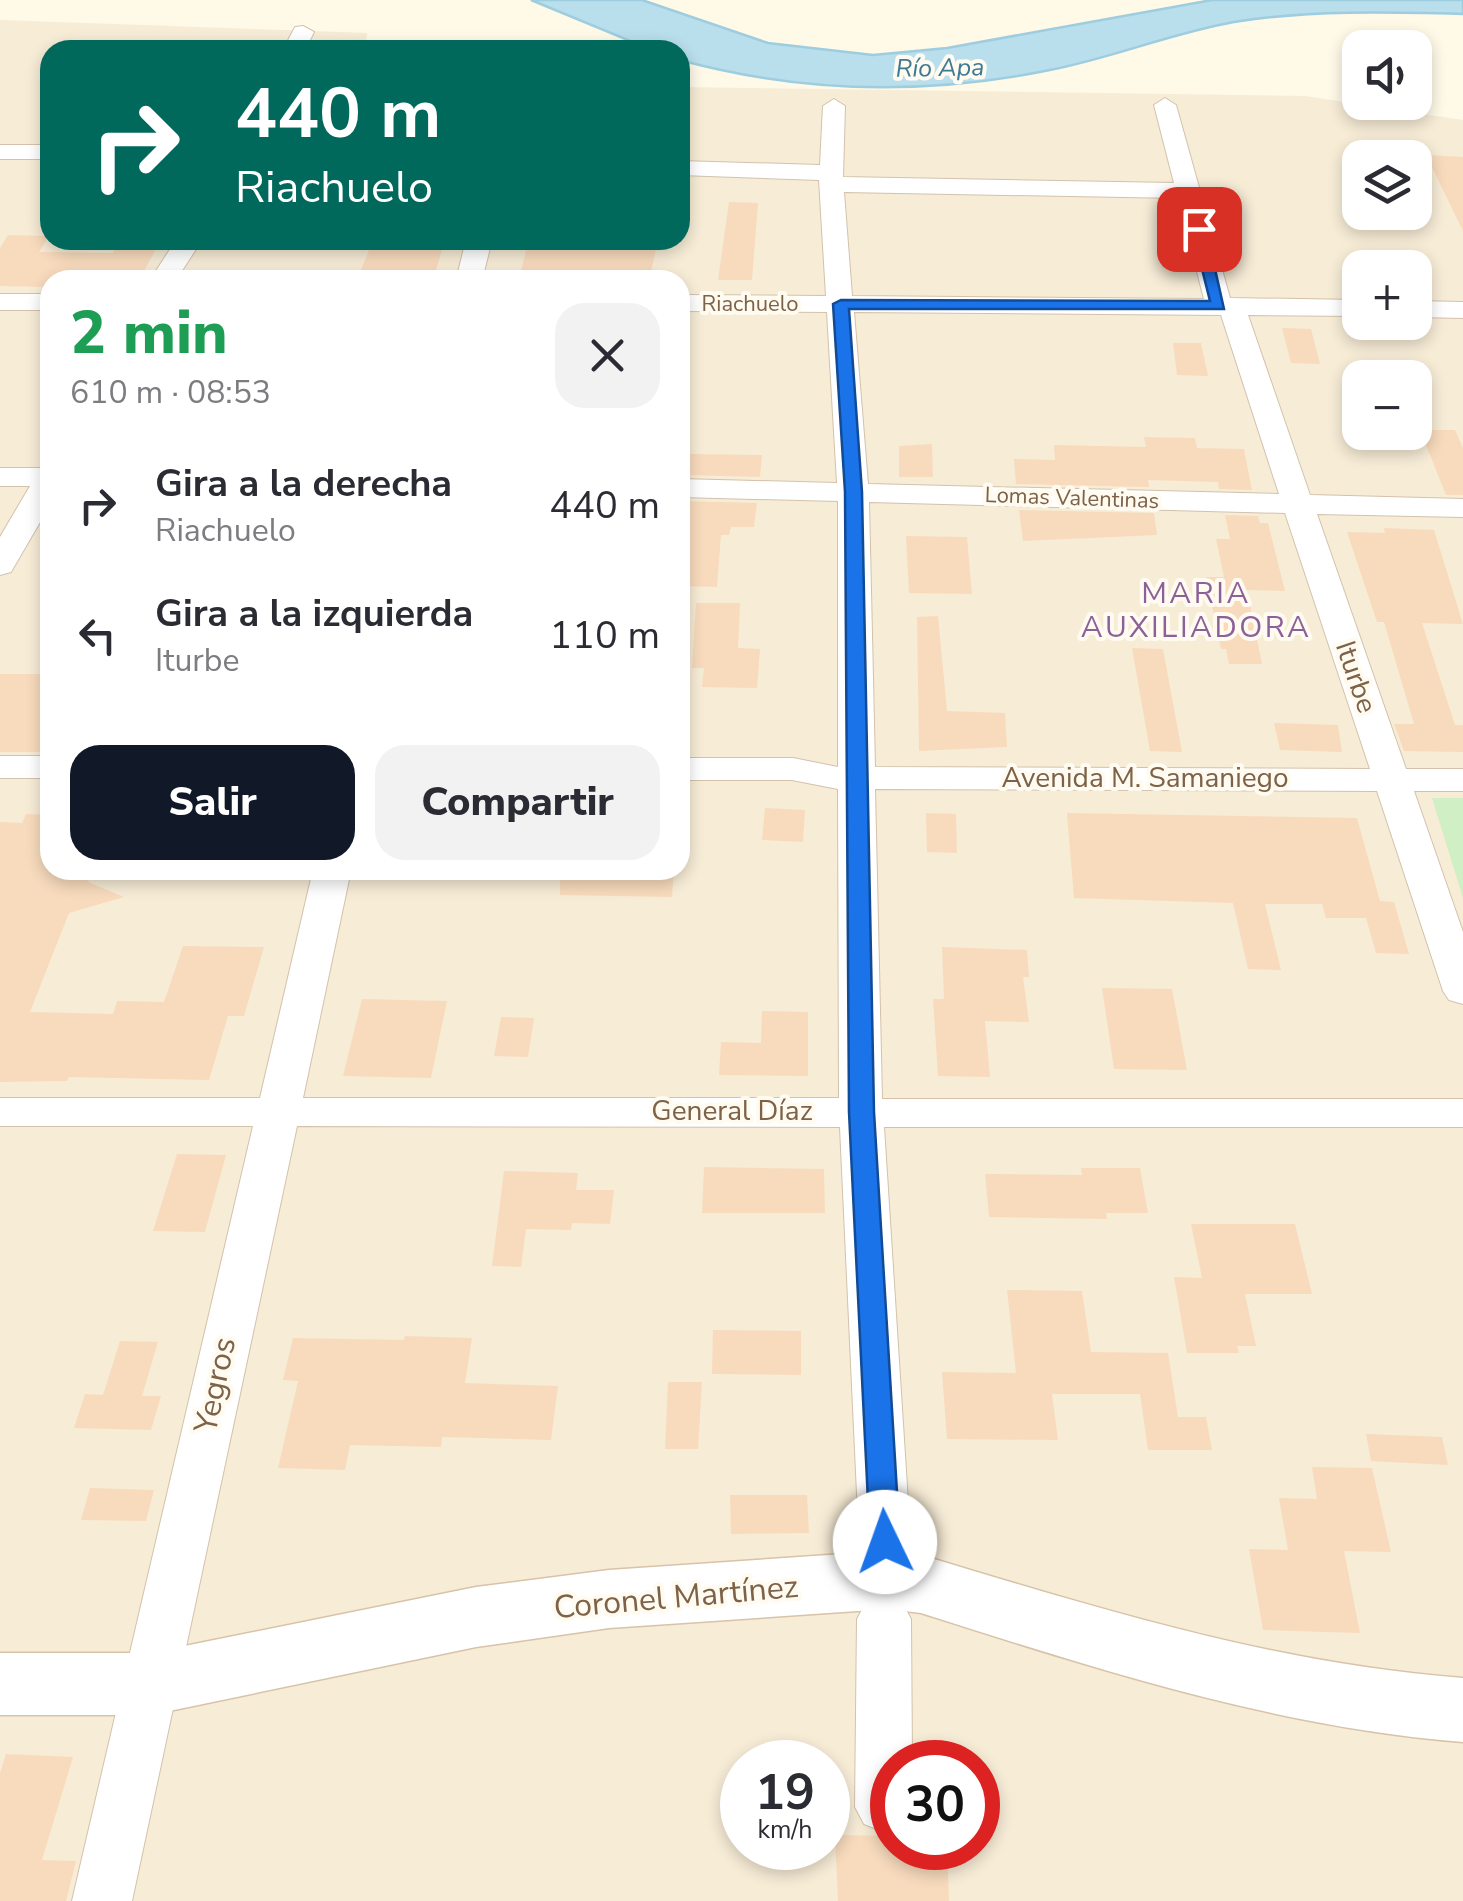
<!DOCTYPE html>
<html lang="es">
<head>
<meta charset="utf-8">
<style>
	body { margin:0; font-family:"Nunito Sans",sans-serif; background:#f2f2f3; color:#2b2b33; height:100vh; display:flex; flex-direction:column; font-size:38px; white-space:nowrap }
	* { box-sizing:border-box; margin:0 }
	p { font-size:32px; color:#7c7c81 }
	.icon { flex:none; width:55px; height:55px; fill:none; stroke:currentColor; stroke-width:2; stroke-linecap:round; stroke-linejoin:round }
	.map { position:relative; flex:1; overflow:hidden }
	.side { position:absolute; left:40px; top:270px; width:650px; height:610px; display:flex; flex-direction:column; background:#fff; border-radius:30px; box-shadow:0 5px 15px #0003 }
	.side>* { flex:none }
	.hud { position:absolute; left:40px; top:40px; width:650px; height:210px; border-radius:30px; box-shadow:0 5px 15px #0003; background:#00695c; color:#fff; overflow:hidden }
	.buttons { position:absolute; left:1342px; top:30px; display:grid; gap:20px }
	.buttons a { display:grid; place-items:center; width:90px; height:90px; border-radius:20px; background:#fff; box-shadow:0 5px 15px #0003; font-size:50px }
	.speed { position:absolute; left:720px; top:1740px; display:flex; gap:20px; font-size:50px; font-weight:700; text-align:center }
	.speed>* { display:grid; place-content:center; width:130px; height:130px; border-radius:50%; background:#fff; box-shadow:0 5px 15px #0003; line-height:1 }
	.speed small { font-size:25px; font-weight:400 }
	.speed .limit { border:15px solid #d22; background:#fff; color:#111 }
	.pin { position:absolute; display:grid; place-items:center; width:85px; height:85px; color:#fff; margin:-42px; border-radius:20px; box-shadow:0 5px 15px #0006 }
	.me { position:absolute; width:110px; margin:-55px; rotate:357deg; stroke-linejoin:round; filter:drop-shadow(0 0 8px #0008) }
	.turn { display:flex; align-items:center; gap:35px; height:210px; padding:0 30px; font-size:45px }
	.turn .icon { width:130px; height:130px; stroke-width:2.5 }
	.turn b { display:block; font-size:70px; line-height:85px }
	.round { display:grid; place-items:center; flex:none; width:105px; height:105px; border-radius:30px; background:#f2f2f3 }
	.head { display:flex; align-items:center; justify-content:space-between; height:170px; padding:0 30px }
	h1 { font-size:60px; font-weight:800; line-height:75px; color:#1e9e55 }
	.primary-button { display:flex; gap:20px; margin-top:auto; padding:20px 30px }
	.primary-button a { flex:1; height:115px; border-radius:30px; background:#111827; color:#fff; font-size:40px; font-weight:800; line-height:115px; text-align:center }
	.primary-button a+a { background:#f2f2f3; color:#2b2b33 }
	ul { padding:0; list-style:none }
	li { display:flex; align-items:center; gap:30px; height:130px; padding:0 30px }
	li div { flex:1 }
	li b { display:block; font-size:38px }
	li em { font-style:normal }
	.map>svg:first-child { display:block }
	.residential { fill:#f7ecd6; fill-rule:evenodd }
	.green { fill:#d0efc4 }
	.water { fill:#b9deec; stroke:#9ecddf; stroke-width:2.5 }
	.building { fill:#f8dbbd }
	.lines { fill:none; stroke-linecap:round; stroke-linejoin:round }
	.street-casing { stroke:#d3c2ac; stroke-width:2 }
	.secondary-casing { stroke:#d7c3a9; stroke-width:3 }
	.street { fill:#fff; fill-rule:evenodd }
	.secondary { fill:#fff; fill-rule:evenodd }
	.route { fill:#1a73e8; stroke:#114b97; stroke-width:2.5 }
	.labels { text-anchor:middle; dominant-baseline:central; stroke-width:8; stroke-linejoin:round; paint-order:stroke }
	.far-street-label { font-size:22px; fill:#7d6248; stroke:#fffbf1 }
	.far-water-label { font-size:25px; font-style:italic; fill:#3e7a93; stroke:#fffbf1 }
	.street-label { font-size:28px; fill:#7d6248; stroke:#fffbf1 }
	.neighbourhood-label { font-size:30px; letter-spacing:2.5px; fill:#8c6099; stroke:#fffbf1 }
	.near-street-label { font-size:32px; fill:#7d6248; stroke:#fffbf1 }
</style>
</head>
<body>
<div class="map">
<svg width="1463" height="1901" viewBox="0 0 1463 1901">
	<rect width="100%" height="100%" fill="#fff9e8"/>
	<path class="residential" d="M0 20 367 33 365 50H50V240H680V87L1305 96 1463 120V1901H0ZM1360 158H1415V212H1360ZM1360 268H1415V322H1360ZM50 280H680V870H50ZM1360 378H1415V432H1360ZM742 1762H828V1848H742ZM892 1762H978V1848H892Z"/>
	<path class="green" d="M1432 798H1463V898Z"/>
	<path class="water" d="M531 0H642L768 43 873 55 947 48 1212 0H1463V14C1388 12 1309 10 1234 22 1172 33 1112 58 1050 70 927 95 801 93 680 60V50H652Z"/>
	<path class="building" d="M1426 155 1463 157V231Z
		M729 202 758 203 752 280H718Z
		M8 235 49 236 39 252 113 253 120 240H161L139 280H50V287L0 286V248Z
		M373 240H445L433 280H357Z
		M599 242 598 247 656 249 650 276 519 279 528 243Z
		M1282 328 1311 329 1320 364 1291 363Z
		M1173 343H1201L1208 376 1177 375Z
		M1420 430H1455L1463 448V495H1446Z
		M1144 437 1195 438 1197 448 1244 449 1252 490 1219 489 1218 482 1148 480 1149 487 1016 484 1014 459 1055 460 1054 445 1146 447Z
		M932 444 933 477H899V446Z
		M690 454 762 455 760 477 686 475Z
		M682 501 757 503 754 527H731L729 535H721L717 587 680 586Z
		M1019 510 1154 513 1157 535 1023 541Z
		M1225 515 1258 516 1260 523H1268L1285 591 1247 590 1262 664H1229L1226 649H1221L1206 577H1224L1216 539H1230Z
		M1384 528 1434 530 1463 624 1422 623 1455 725H1463V752L1404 751 1394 724H1414L1384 622H1377L1347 532 1385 533Z
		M906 536 967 537 972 594 909 593Z
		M696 603H740L738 648 760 649 757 688 702 687 704 668H692Z
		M938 616 947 711 1005 713 1007 747 919 751 917 617Z
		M1132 648 1163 649 1182 752 1150 751Z
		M0 674H50V752H0Z
		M1274 723 1338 725 1342 752 1280 750Z
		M765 808 805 810 803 842 762 840Z
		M926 813 956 814 957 853 927 852Z
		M1067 813 1357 818 1380 901 1394 902 1409 954 1376 953 1366 918H1326L1322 904H1265L1281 970 1248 969 1233 903 1074 898Z
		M26 814 50 815V870H93L88 882 124 897 69 913 30 1012 113 1014 117 1001 164 1002 183 946 264 947 244 1016H228L209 1080 69 1077 67 1081 0 1082V822L22 823Z
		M560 870H674L672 897 560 895Z
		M942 947 1027 950 1029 977H1023L1029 1022 985 1021 990 1077 938 1076 933 999H944Z
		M1102 988 1172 989 1187 1070 1114 1069Z
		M362 999 447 1001 431 1078 343 1076Z
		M762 1011 808 1012V1076L719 1075 721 1042 761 1043Z
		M501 1017 534 1018 528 1057 494 1056Z
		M177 1154 226 1155 205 1232 153 1231Z
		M704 1167 824 1169 825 1213H702Z
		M1081 1168H1140L1148 1213H1106L1107 1219 989 1217 985 1174 1082 1175Z
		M504 1171 578 1173 576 1190H614L610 1224 572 1223 571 1230 526 1229 521 1267 492 1266Z
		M1191 1224H1295L1312 1294H1245L1256 1346H1237L1239 1353H1187L1174 1277 1202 1278Z
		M1007 1290 1082 1291 1091 1352 1168 1353 1178 1417H1206L1212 1450H1148L1140 1394H1052L1058 1440 947 1439 942 1372 1016 1373Z
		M713 1330 801 1331V1375L712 1374Z
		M405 1336 472 1338 465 1383 558 1386 551 1440 442 1437 441 1447 350 1445 345 1470 278 1468 298 1381 283 1380 293 1338 404 1340Z
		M120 1341 158 1342 142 1396H161L151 1430 74 1428 85 1394 103 1395Z
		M668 1382H702L698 1449H665Z
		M1366 1434 1442 1437 1448 1465 1371 1461Z
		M1312 1467 1372 1468 1391 1552 1344 1551 1360 1633 1263 1630 1249 1549 1288 1550 1279 1498 1317 1499Z
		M90 1488 154 1490 146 1521 81 1520Z
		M730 1495H807L809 1533 731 1534Z
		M6 1754 73 1757 42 1860 76 1861 66 1901H0V1773Z
		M835 1835 892 1836V1848H947L949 1901H838Z"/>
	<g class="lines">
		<defs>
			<path id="street" d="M303 26 314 32 305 50H283L295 27Z
				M1165 98 1176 105 1230 298 1360 300V316L1248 315 1310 495 1463 499V517L1317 514 1406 769H1463V791H1414L1463 932V1004L1449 1000 1443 991 1377 791 875 789 882 1099H1463V1127H884L913 1580 906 1595 891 1600 903 1604 911 1619 912 1762H892V1829L884 1832 864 1824 855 1807 857 1619 865 1604 880 1599 868 1595 861 1580 840 1127 297 1126 132 1901H72L253 1126H0V1098H260L313 870H351L303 1098H839L838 789 792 780H680V758H793L838 767V501L680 497V479L837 483 827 312 680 311V295L826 296 819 180 680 175V161L820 165 823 106 834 99 845 106 843 177 1174 183 1154 105ZM844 192 1178 198 1204 299 852 296ZM854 312 1221 315 1279 494 868 484ZM869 502 1285 513 1370 769 875 767Z
				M0 145H50V159H0Z
				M176 240H202L176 280H150Z
				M466 240H492L482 280H456Z
				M0 294H50V310H0Z
				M1415 301 1463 302V318L1415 317Z
				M0 468H50V505L11 572 0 575V537L30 486H0Z
				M0 756H50V778H0Z"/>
			<path id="secondary" d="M887 1551 921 1555C1100 1609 1275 1664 1463 1678V1742C1275 1727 1100 1670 921 1613L887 1609 609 1628 476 1647 150 1715H0V1653H150L476 1587 609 1570Z"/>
		</defs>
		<use href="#street" class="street-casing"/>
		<use href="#secondary" class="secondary-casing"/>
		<use href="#street" class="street"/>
		<use href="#secondary" class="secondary"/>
	</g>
	<path class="route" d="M1199 225 1206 229 1224 309H849L862 492 874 1112 900 1542 896 1550H875L870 1542 849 1112 845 492 833 304 841 300 1210 301 1192 229Z"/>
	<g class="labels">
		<g class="far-street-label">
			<text x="750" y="304">Riachuelo</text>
			<text transform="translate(1072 498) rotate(2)">Lomas Valentinas</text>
		</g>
		<g class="far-water-label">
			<text transform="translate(940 68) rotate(-1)">Río Apa</text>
		</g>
		<g class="street-label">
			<text transform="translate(1356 677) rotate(71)">Iturbe</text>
			<text x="1145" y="778">Avenida M. Samaniego</text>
			<text x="732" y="1111">General Díaz</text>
		</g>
		<g class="neighbourhood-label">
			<text x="1196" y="593">MARIA<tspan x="1196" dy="34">AUXILIADORA</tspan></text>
		</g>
		<g class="near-street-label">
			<text transform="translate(215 1385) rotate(-78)">Yegros</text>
			<text transform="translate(676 1597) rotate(-5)">Coronel Martínez</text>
		</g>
	</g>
</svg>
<div class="buttons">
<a><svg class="icon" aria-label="sound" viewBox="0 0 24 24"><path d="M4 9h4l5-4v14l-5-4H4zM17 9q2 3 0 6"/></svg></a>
<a><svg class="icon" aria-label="layers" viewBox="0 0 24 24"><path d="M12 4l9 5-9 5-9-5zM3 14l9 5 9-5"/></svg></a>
<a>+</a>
<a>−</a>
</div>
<div class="speed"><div>19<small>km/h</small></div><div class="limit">30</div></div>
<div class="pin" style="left:1199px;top:229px;background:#d93025"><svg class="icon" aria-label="arrive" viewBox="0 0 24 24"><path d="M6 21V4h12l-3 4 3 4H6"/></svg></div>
<svg class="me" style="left:885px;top:1542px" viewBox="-20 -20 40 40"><circle r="19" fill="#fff"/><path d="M0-13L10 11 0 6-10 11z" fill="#1a73e8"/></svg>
<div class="hud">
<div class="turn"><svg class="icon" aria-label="right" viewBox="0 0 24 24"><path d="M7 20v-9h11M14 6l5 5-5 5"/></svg><div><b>440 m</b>Riachuelo</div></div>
</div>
<section class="side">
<div class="head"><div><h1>2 min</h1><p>610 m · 08:53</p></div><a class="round"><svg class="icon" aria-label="close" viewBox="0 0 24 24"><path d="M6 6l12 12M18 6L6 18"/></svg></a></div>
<ul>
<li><svg class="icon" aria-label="right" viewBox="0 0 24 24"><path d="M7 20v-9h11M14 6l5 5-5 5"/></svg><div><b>Gira a la derecha</b><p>Riachuelo</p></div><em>440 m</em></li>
<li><svg class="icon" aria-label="left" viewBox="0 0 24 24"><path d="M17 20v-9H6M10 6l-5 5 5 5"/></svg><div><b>Gira a la izquierda</b><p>Iturbe</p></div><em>110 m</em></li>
</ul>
<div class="primary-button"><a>Salir</a><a>Compartir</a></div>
</section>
</div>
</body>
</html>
